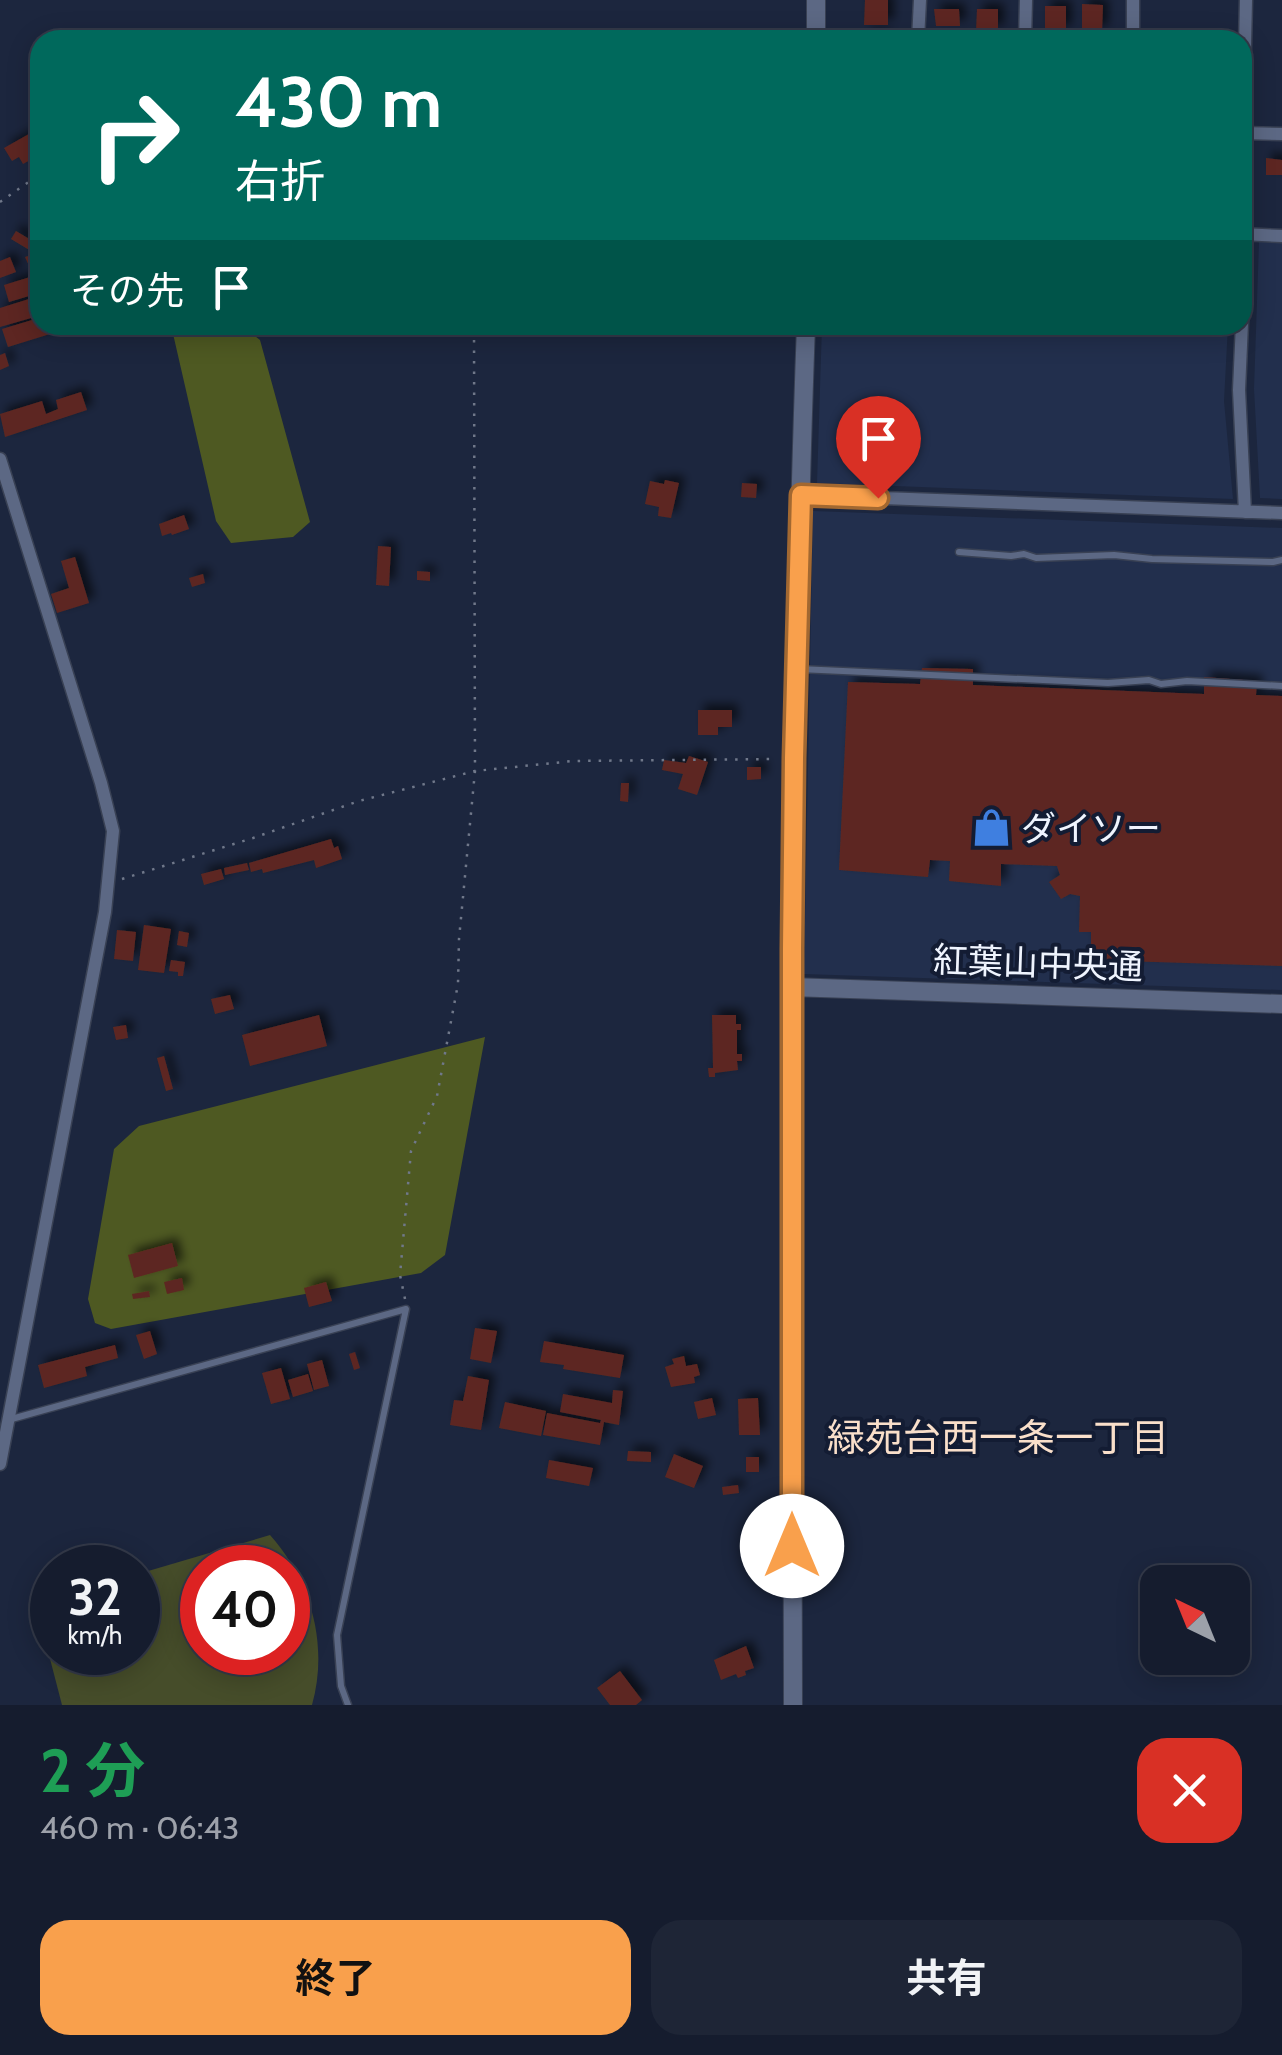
<!DOCTYPE html>
<html lang="ja">
<head>
<meta charset="utf-8">
<style>
	body { margin:0; font-family:Cabin,"Noto Sans JP",sans-serif; background:#1e2536; color:#f1f3f6; height:100vh; display:flex; flex-direction:column; font-size:38px; white-space:nowrap }
	* { box-sizing:border-box; margin:0 }
	p { font-size:32px; color:#9da1aa }
	.icon { flex:none; width:55px; height:55px; fill:none; stroke:currentColor; stroke-width:2; stroke-linecap:round; stroke-linejoin:round }
	.map { position:relative; height:1705px; overflow:hidden }
	.side { display:flex; flex-direction:column; background:#151c2e; flex:1 }
	.side>* { flex:none }
	.top-card { position:absolute; left:30px; top:30px; width:1222px; height:305px; border-radius:30px; box-shadow:0 5px 25px #0003,0 0 0 2px #343a4a; background:#00695c; color:#fff; overflow:hidden }
	.needle { width:65px; rotate:317deg }
	.controls { position:absolute; left:1140px; top:1565px; display:grid; gap:20px }
	.controls a { display:grid; place-items:center; width:110px; height:110px; border-radius:20px; background:#151c2e; box-shadow:0 5px 25px #0003,0 0 0 2px #343a4a; font-size:50px }
	.speed { position:absolute; left:30px; top:1545px; display:flex; gap:20px; font-size:50px; font-weight:700; text-align:center }
	.speed>* { display:grid; place-content:center; width:130px; height:130px; border-radius:50%; background:#151c2e; box-shadow:0 5px 25px #0003,0 0 0 2px #343a4a; line-height:1 }
	.speed small { font-size:25px; font-weight:400 }
	.speed .limit { border:15px solid #d22; background:#fff; color:#111 }
	.pin { position:absolute; display:grid; place-items:center; width:85px; height:85px; color:#fff; margin:-102px -42px; border-radius:50% 50% 50% 0; rotate:-45deg; box-shadow:0 0 10px #0007 }
	.pin .icon { rotate:45deg }
	.me { position:absolute; width:110px; margin:-55px; rotate:0deg; stroke-linejoin:round; filter:drop-shadow(0 0 8px #0008) }
	.turn { display:flex; align-items:center; gap:35px; height:210px; padding:0 40px; font-size:45px }
	.turn .icon { width:130px; height:130px; stroke-width:2.5 }
	.turn b { display:block; font-size:70px; line-height:85px }
	.then { display:flex; align-items:center; height:95px; padding:0 40px; background:#0003; gap:20px; font-size:38px }
	.round { display:grid; place-items:center; flex:none; width:105px; height:105px; border-radius:30px; background:#1e2536 }
	.summary { display:flex; align-items:center; justify-content:space-between; height:170px; padding:0 40px }
	h1 { font-size:60px; font-weight:700; line-height:75px; color:#1e9e55 }
	.cta { display:flex; gap:20px; margin-top:auto; padding:20px 40px }
	.cta a { flex:1; height:115px; border-radius:30px; background:#f9a04c; color:#111; font-size:40px; font-weight:700; line-height:115px; text-align:center }
	.cta a+a { background:#1e2536; color:#f1f3f6 }
	.map>svg:first-child { display:block }
	.built { fill:#222f4d }
	.green { fill:#464d2a; fill-rule:evenodd }
	.forest { fill:#4e5922 }
	.building { fill:#5d2820; filter:url(#shadow) }
	.lines { fill:none; stroke-linecap:round; stroke-linejoin:round }
	.lane-casing { stroke:#394154; stroke-width:9 }
	.street-casing { stroke:#394154; stroke-width:15 }
	.secondary-casing { stroke:#394154; stroke-width:20 }
	.path { stroke:#70788a; stroke-width:2.5; stroke-dasharray:2.5 8; stroke-linecap:butt }
	.lane { stroke:#5c6884; stroke-width:6 }
	.street { stroke:#5c6884; stroke-width:12 }
	.secondary { stroke:#5c6884; stroke-width:18 }
	.route-casing { stroke:#a26831; stroke-width:25 }
	.route { stroke:#f9a04c; stroke-width:18 }
	.labels { text-anchor:middle; dominant-baseline:central; stroke-width:8; stroke-linejoin:round; paint-order:stroke }
	.poi-label { font-size:35px; fill:#eff4fe; stroke:#131c33; text-anchor:start }
	.street-label { font-size:35px; fill:#eff4fe; stroke:#131c33 }
	.neighbourhood-label { font-size:38px; fill:#f9dfca; stroke:#131c33 }
</style>
</head>
<body>
<div class="map">
<svg width="1282" height="1705" viewBox="0 0 1282 1705">
	<defs>
		<filter id="shadow"><feDropShadow dx="6" dy="-6" stdDeviation="5" flood-color="#0009"/></filter>
	</defs>
	<rect width="100%" height="100%" fill="#1c263e"/>
	<path class="built" d="M1259 242 1282 243V499L1260 498 1254 389Z
		M822 325H1228L1224 401 1233 499 817 483Z
		M813 511 1282 528V990L804 974Z"/>
	<path class="green" d="M270 1535C311 1581 329 1644 312 1705H62L42 1628 47 1627 43 1613 50 1599 52 1598V1652H138V1574ZM202 1568H288V1652H202Z"/>
	<path class="forest" d="M171 325H241L260 340 310 522 293 537 231 543 216 521Z
		M485 1037 445 1255 421 1273 111 1329 95 1323 88 1299 114 1149 139 1126Z"/>
	<path class="building" d="M865 0H888V25H864Z
		M1082 4 1103 5 1102 32 1082 31Z
		M1045 6H1066V31H1055V34H1048V31H1045Z
		M934 9H959L960 26H936Z
		M977 9H998V31H976Z
		M865 35 886 36V40H865Z
		M36 130 40 134V145L28 151 32 159 23 164 19 157 12 161 4 148Z
		M1266 158 1282 160V175H1266Z
		M16 231 36 243 31 251 11 239Z
		M40 252V264L30 268 25 257Z
		M10 257 16 272 0 278V261Z
		M40 274V293L34 295V298L40 296V315L35 317 36 319 40 318V325H61L63 330 8 347 2 329 32 320 31 318 0 327V308L29 299V296L9 302 4 285Z
		M5 353 9 366 0 370V355Z
		M81 392 87 410 5 437 0 414 42 401 46 414 58 409 56 400Z
		M665 480 679 483 671 518 658 516 659 507 645 504 650 481 664 484Z
		M742 483 757 484 756 498 741 497Z
		M184 515 189 529 172 535 171 533 162 536 159 524Z
		M378 546 391 547 389 586 376 585Z
		M75 557 89 603 57 613 51 594 69 588 61 561Z
		M417 571 430 572V581L417 580Z
		M203 574 205 583 192 587 189 578Z
		M922 668 973 669V685L1204 694V677L1257 681 1256 695 1282 696V966L1091 960V932H1079L1080 896 1070 894 1061 899 1049 882 1060 875 1057 866 1001 864V886L949 881 950 861 930 860 928 877 839 870 848 682 920 684Z
		M698 710H732V727H718V735H698Z
		M689 756 708 762 697 795 678 789 683 774 662 770 664 760 686 763Z
		M747 767H761V779L747 780Z
		M621 783H629L628 802 620 801Z
		M331 839 334 848 338 846 342 859 316 868 314 860 263 873 262 869 251 872 249 863Z
		M247 863 249 870 225 875 224 868Z
		M221 869 224 879 204 885 201 874Z
		M144 925 171 929 164 973 138 970Z
		M117 930 136 932 133 961 114 959Z
		M179 931 189 933 187 947 177 945Z
		M171 960 185 962 183 976H178V972L169 971Z
		M230 995 234 1009 215 1014 211 999Z
		M319 1015 327 1046 250 1066 242 1035Z
		M712 1015H736V1024H741V1030H737V1054H742V1061H737L738 1070 715 1073V1077H709L708 1068H713Z
		M126 1025 128 1038 116 1040 113 1027Z
		M164 1056 173 1089 166 1091 157 1058Z
		M172 1243 178 1266 134 1278 128 1255Z
		M182 1278 184 1290 167 1294 164 1282Z
		M326 1282 332 1301 309 1307 304 1288Z
		M149 1291 150 1297 133 1299 132 1294Z
		M475 1328 497 1331 491 1363 470 1359Z
		M150 1331 157 1354 144 1359 136 1335Z
		M544 1341 624 1355 620 1378 563 1369 564 1365 540 1362Z
		M115 1345 118 1358 85 1367 87 1376 44 1388 38 1365Z
		M355 1352 360 1368 354 1370 349 1354Z
		M684 1356 686 1366 697 1364 700 1375 694 1377 695 1383 671 1387 665 1367 674 1364 672 1359Z
		M322 1360 329 1386 314 1390 307 1364Z
		M281 1368 290 1399 271 1404 262 1373Z
		M308 1374 313 1391 293 1397 288 1380Z
		M468 1376 489 1380 481 1430 450 1425 454 1400 463 1401Z
		M613 1390 623 1391 619 1425 604 1422 600 1445 543 1435 547 1413 600 1423 601 1420 560 1412 563 1394 612 1403Z
		M712 1398 716 1415 698 1419 694 1402Z
		M758 1398 760 1435H739L738 1399Z
		M505 1402 546 1411 541 1436 499 1428Z
		M628 1451 651 1452V1462L627 1461Z
		M674 1454 703 1466 694 1488 665 1477Z
		M746 1457H759V1472H746Z
		M549 1460 593 1468 589 1486 546 1478Z
		M738 1485 739 1493 723 1495 722 1487Z
		M746 1646 754 1668 745 1671 746 1675 738 1678 736 1674 721 1680 714 1660Z
		M620 1671 642 1700 636 1705H610L597 1688Z"/>
	<g class="lines">
		<defs>
			<path id="lane" d="M959 552 1011 556 1024 554 1036 558 1114 555 1152 559 1273 562 1282 560
				M799 669 1108 683 1149 680 1161 684 1187 681 1282 686
				M8 1420 406 1309 337 1635 341 1686 348 1705"/>
			<path id="street" d="M1246 0 1243 133 1282 134
				M918 40 920 0
				M1025 40 1026 0
				M1133 40V0
				M1242 234 1282 236
				M0 459 101 783 113 831 105 912 0 1464
				M801 495 1282 513
				M1245 512 1239 390 1246 234"/>
			<path id="secondary" d="M816 40V0
				M791 987 1282 1004
				M793 1705C792 1245 789 785 806 325"/>
		</defs>
		<use href="#lane" class="lane-casing"/>
		<use href="#street" class="street-casing"/>
		<use href="#secondary" class="secondary-casing"/>
		<path class="path" d="M1242 179 1246 150
			M1242 186 1245 219
			M0 202 40 174
			M122 879 253 838 359 801 475 771 573 761 777 759
			M405 1299 400 1275 411 1151 437 1096 458 984 459 939 475 771 474 325"/>
		<use href="#lane" class="lane"/>
		<use href="#street" class="street"/>
		<use href="#secondary" class="secondary"/>
	</g>
	<g class="lines">
		<defs>
			<path id="route" d="M792 1546V949L794 758 801 495 878 498"/>
		</defs>
		<use href="#route" class="route-casing"/>
		<use href="#route" class="route"/>
	</g>
	<defs>
		<symbol id="shop-bare" viewBox="-9 -9 18 18"><path d="M-5-2.5h2.3a2.7 3.5 0 0 1 5.4 0H5L5.5 6h-11ZM-1.5-2.5h3a1.5 2.3 0 0 0-3 0Z" fill="#3f7fe0" stroke="#131c33" stroke-width="2.5" paint-order="stroke"/></symbol>
	</defs>
	<g fill-rule="evenodd">
		<use href="#shop-bare" x="964" y="800" width="55" height="55"/>
	</g>
	<g class="labels">
		<g class="poi-label">
			<text x="1021" y="828">ダイソー</text>
		</g>
		<g class="street-label">
			<text transform="translate(1038 963) rotate(2)">紅葉山中央通</text>
		</g>
		<g class="neighbourhood-label">
			<text x="998" y="1437">緑苑台西一条一丁目</text>
		</g>
	</g>
</svg>
<div class="controls">
<a><svg class="needle" viewBox="-14 -14 28 28"><path d="M0-13l5 13h-10z" fill="#e53935"/><path d="M0 13l5-13h-10z" fill="#9da1aa"/></svg></a>
</div>
<div class="speed"><div>32<small>km/h</small></div><div class="limit">40</div></div>
<div class="pin" style="left:878px;top:498px;background:#d93025"><svg class="icon" aria-label="arrive" viewBox="0 0 24 24"><path d="M6 21V4h12l-3 4 3 4H6"/></svg></div>
<svg class="me" style="left:792px;top:1546px" viewBox="-20 -20 40 40"><circle r="19" fill="#fff"/><path d="M0-13L10 11 0 6-10 11z" fill="#f9a04c"/></svg>
<div class="top-card">
<div class="turn"><svg class="icon" aria-label="right" viewBox="0 0 24 24"><path d="M7 20v-9h11M14 6l5 5-5 5"/></svg><div><b>430 m</b>右折</div></div>
<div class="then">その先<svg class="icon" aria-label="arrive" viewBox="0 0 24 24"><path d="M6 21V4h12l-3 4 3 4H6"/></svg></div>
</div>
</div>
<section class="side">
<div class="summary"><div><h1>2 分</h1><p>460 m · 06:43</p></div><a class="round" style="background:#d93025;color:#fff"><svg class="icon" aria-label="close" viewBox="0 0 24 24"><path d="M6 6l12 12M18 6L6 18"/></svg></a></div>
<div class="cta"><a>終了</a><a>共有</a></div>
</section>
</body>
</html>
